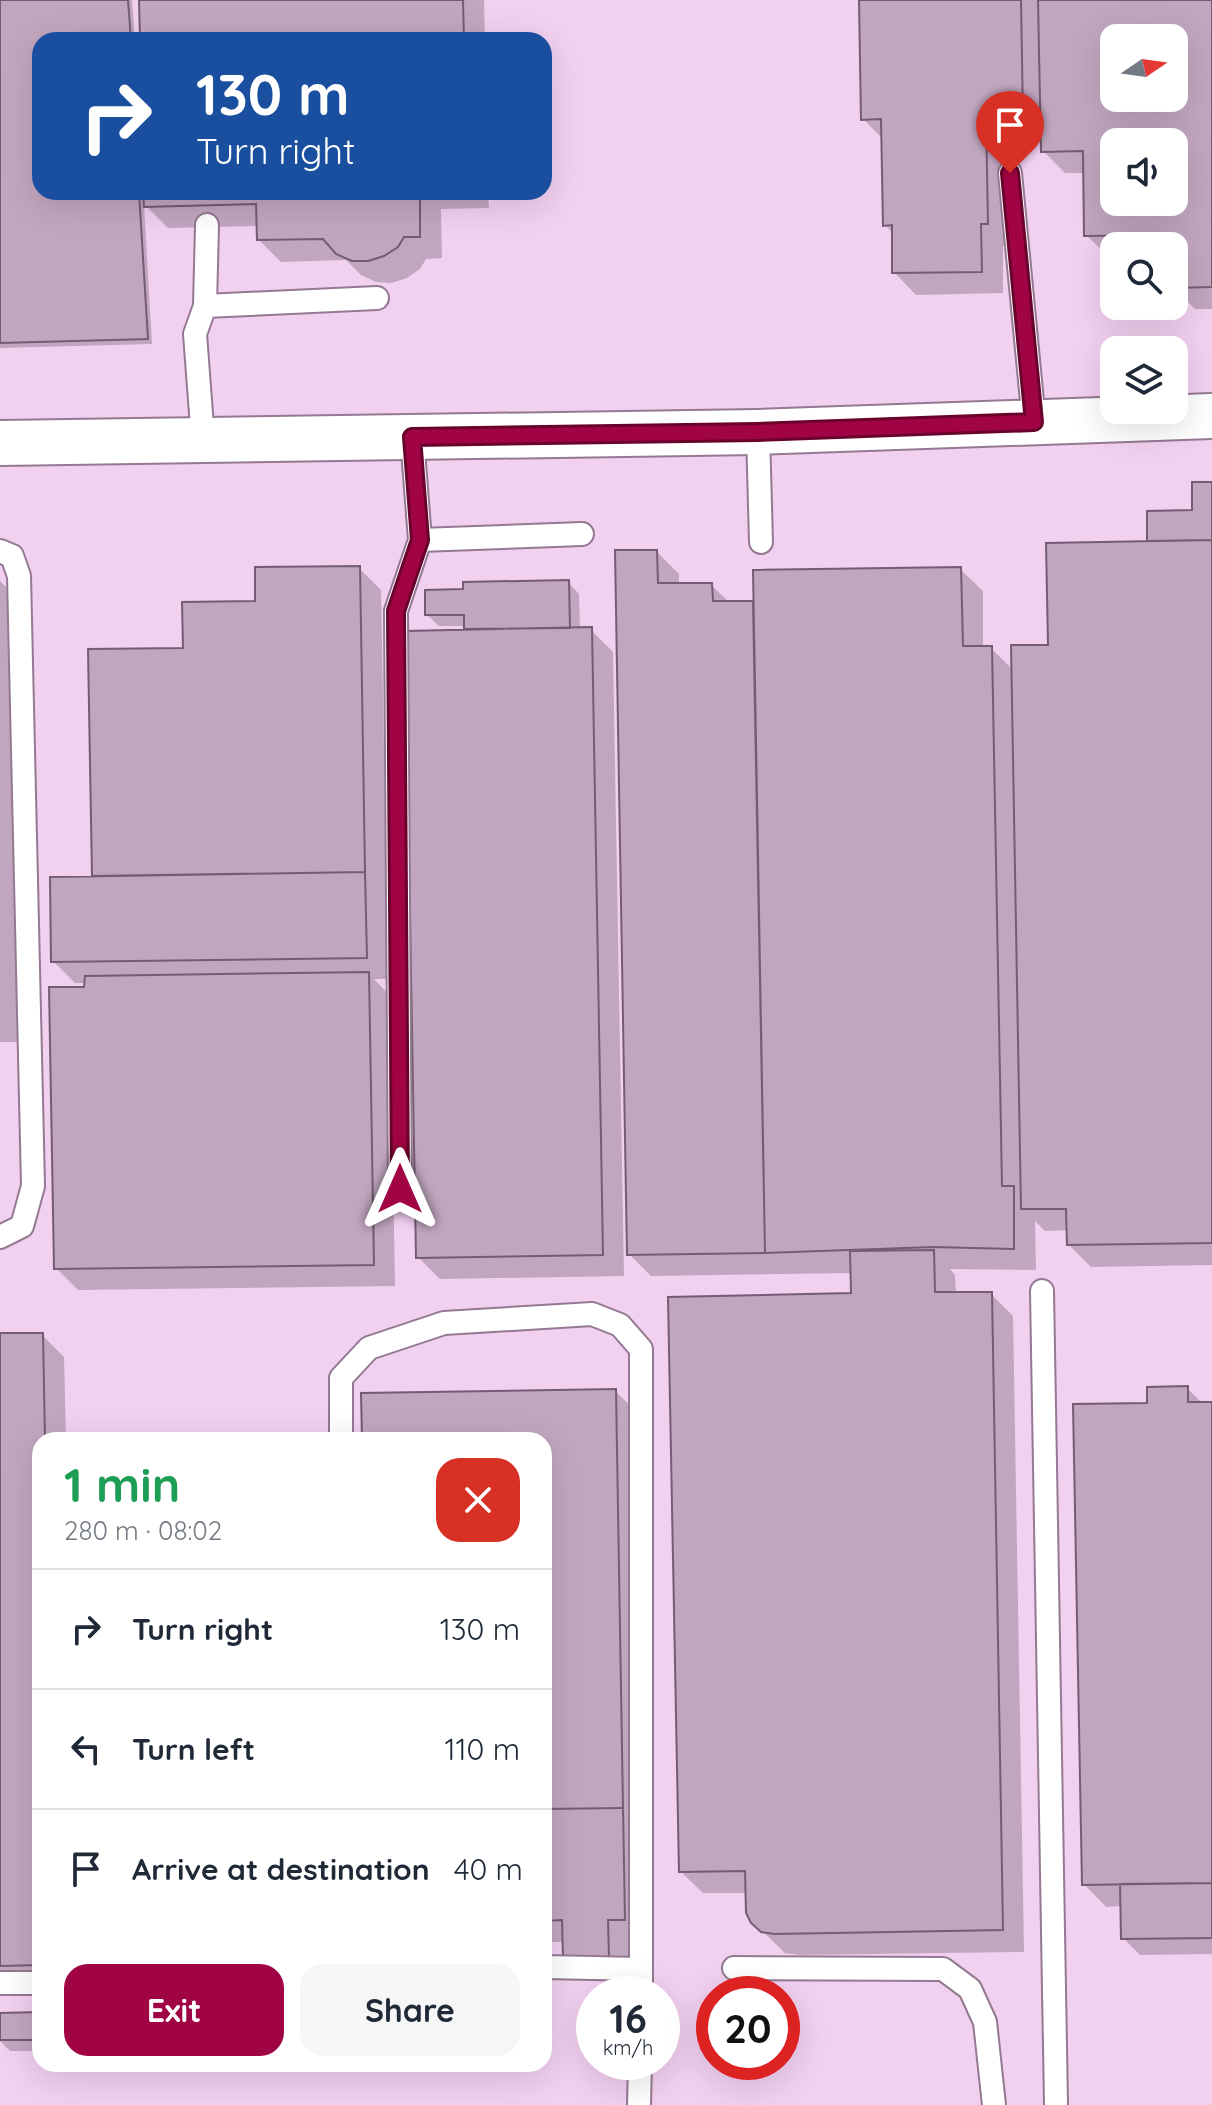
<!DOCTYPE html>
<html lang="en">
<head>
<meta charset="utf-8">
<style>
	body { margin:0; font-family:Quicksand,sans-serif; background:#f6f6f7; color:#1f2937; height:100vh; display:flex; flex-direction:column; font-size:30px; white-space:nowrap }
	* { box-sizing:border-box; margin:0 }
	p { font-size:26px; color:#747a83 }
	.icon { flex:none; width:44px; height:44px; fill:none; stroke:currentColor; stroke-width:2; stroke-linecap:round; stroke-linejoin:round }
	.map { position:relative; flex:1; overflow:hidden }
	.panel { position:absolute; left:32px; top:1432px; width:520px; height:640px; display:flex; flex-direction:column; background:#fff; border-radius:24px; box-shadow:0 8px 32px #0002 }
	.panel>* { flex:none }
	.banner { position:absolute; left:32px; top:32px; width:520px; height:168px; border-radius:24px; box-shadow:0 8px 32px #0002; background:#1a4fa0; color:#fff; overflow:hidden }
	.needle { width:52px; rotate:77deg }
	.tools { position:absolute; left:1100px; top:24px; display:grid; gap:16px }
	.tools a { display:grid; place-items:center; width:88px; height:88px; border-radius:16px; background:#fff; box-shadow:0 8px 32px #0002; font-size:40px }
	.speed { position:absolute; left:576px; top:1976px; display:flex; gap:16px; font-size:40px; font-weight:700; text-align:center }
	.speed>* { display:grid; place-content:center; width:104px; height:104px; border-radius:50%; background:#fff; box-shadow:0 8px 32px #0002; line-height:1 }
	.speed small { font-size:20px; font-weight:400 }
	.speed .limit { border:12px solid #d22; background:#fff; color:#111 }
	.pin { position:absolute; display:grid; place-items:center; width:68px; height:68px; color:#fff; margin:-82px -34px; border-radius:50% 50% 50% 0; rotate:-45deg; box-shadow:0 0 8px #0007 }
	.pin .icon { rotate:45deg }
	.me { position:absolute; width:88px; margin:-44px; rotate:0deg; stroke-linejoin:round; filter:drop-shadow(0 0 6px #0008) }
	.turn { display:flex; align-items:center; gap:28px; height:168px; padding:0 32px; font-size:36px }
	.turn .icon { width:104px; height:104px; stroke-width:2.5 }
	.turn b { display:block; font-size:56px; line-height:68px }
	.round { display:grid; place-items:center; flex:none; width:84px; height:84px; border-radius:24px; background:#f6f6f7 }
	.overview { display:flex; align-items:center; justify-content:space-between; height:136px; padding:0 32px }
	h1 { font-size:48px; font-weight:800; line-height:60px; color:#1e9e55 }
	.button { display:flex; gap:16px; margin-top:auto; padding:16px 32px }
	.button a { flex:1; height:92px; border-radius:24px; background:#a10444; color:#fff; font-size:32px; font-weight:800; line-height:92px; text-align:center }
	.button a+a { background:#f6f6f7; color:#1f2937 }
	ul { padding:0; list-style:none }
	li { display:flex; align-items:center; gap:24px; height:120px; padding:0 32px; border-top:2px solid #e0e1e3 }
	li div { flex:1 }
	li b { display:block; font-size:30px }
	li em { font-style:normal }
	.map>svg:first-child { display:block }
	.built { fill:#f2d0f0; fill-rule:evenodd }
	.shadow { fill:#0003; fill-rule:evenodd }
	.building { fill:#c1a6bf; stroke:#745c73; stroke-width:2; fill-rule:evenodd }
	.lines { fill:none; stroke-linecap:round; stroke-linejoin:round }
	.lane-casing { stroke:#937991; stroke-width:26 }
	.street-casing { stroke:#937991; stroke-width:48 }
	.lane { stroke:#fff; stroke-width:22 }
	.street { stroke:#fff; stroke-width:44 }
	.route-casing { stroke:#69032c; stroke-width:20 }
	.route { stroke:#a10444; stroke-width:14 }
</style>
</head>
<body>
<div class="map">
<svg width="1212" height="2105" viewBox="0 0 1212 2105">
	<rect width="100%" height="100%" fill="#f9ddf7"/>
	<path class="built" d="M0 0H1212V2105H0ZM1114 38H1174V98H1114ZM40 40H544V192H40ZM1114 142H1174V202H1114ZM1114 246H1174V306H1114ZM1114 350H1174V410H1114ZM40 1440H544V2064H40ZM594 1994H662V2062H594ZM714 1994H782V2062H714Z"/>
	<path class="shadow" d="M0 0H132L135 40H40V192H488L489 208 441 209 442 258 426 259 420 269 407 278 391 283 376 282 361 275 346 260 281 262 259 240 258 226 168 228 144 204 152 344 0 348Z
		M141 0H484L485 40H142Z
		M861 0H1212V309H1195L1174 288V246H1114V257H1109L1086 235V173H1065L1043 151 1042 139H1008L1009 246H1003V293L916 295 894 272V234L885 225 883 139 863 119ZM1114 38H1174V98H1114ZM1114 142H1174V202H1114Z
		M1212 484V1265L1091 1267 1069 1245V1230L1045 1231 1035 1221 1036 1270 950 1269 955 1275 956 1294H991L1013 1316 1024 1952 799 1955 785 1953 753 1922 747 1893H703L680 1871 853 1295V1273L651 1276 629 1254 657 552 679 574V585H711L730 603H755L960 569 983 591V648H991L1013 670 1050 647 1152 543 1149 540 1194 512Z
		M359 568 381 590 388 979H374L390 996 395 1286 78 1290 56 1268 86 983H75L53 961 94 878 90 651 185 649 257 603Z
		M0 581 15 596 23 1042H0Z
		M568 582 579 594 580 630H591L613 652 624 1276 440 1279 418 1257 469 631 466 626H439L427 615ZM474 627H517V631H474Z
		M0 1335H42L64 1357 66 1440H40V1987H0Z
		M1187 1388 1203 1404H1212V1954L1140 1955 1123 1938 1122 1906 1106 1907 1084 1884 1149 1405Z
		M615 1391 638 1413 646 1941H629L630 1978 587 1979 565 1957V1942H544V1440H364Z
		M40 2014V2051H10L0 2041V2015Z"/>
	<path class="building" d="M0 0H128L131 40H40V192H139L148 339 0 343Z
		M139 0H463L464 40H140Z
		M859 0H1021L1023 118H986L988 224H981L982 272 892 273V225L883 226 881 119 861 120Z
		M1038 0H1212V287L1174 288V246H1171V235L1084 236 1083 151 1041 152ZM1114 38H1174V98H1114ZM1114 142H1174V202H1114Z
		M143 192H420V237H404L398 247 384 256 368 261H352L336 254 323 239 257 240 256 204 144 207Z
		M1192 482H1212V540L1147 541V511L1192 510Z
		M1212 540V1243L1067 1245 1066 1209H1021L1011 645H1048L1046 543Z
		M615 550H657L658 583H712L713 601H753L765 1253 627 1255Z
		M360 566 365 872 92 876 88 649 183 648 182 602 255 601V567Z
		M961 567 963 646H992L1002 1186H1014V1249L933 1247 765 1253 753 570Z
		M569 580 570 628 464 629V615H425V590L463 589V582Z
		M592 627 603 1255 416 1258 405 631Z
		M365 872 367 958 51 962 50 877Z
		M369 972 374 1265 54 1269 49 987H84L85 976Z
		M934 1250 935 1292H992L1003 1930 775 1934 761 1932 751 1923 746 1913 745 1871 679 1872 668 1297 851 1293 850 1251Z
		M0 1333H43L45 1440H40V1965L0 1966Z
		M1188 1386V1402H1212V1883L1082 1885 1073 1404 1147 1403V1387Z
		M616 1389 623 1808 544 1809V1440H362L361 1393Z
		M623 1808 625 1920H608L609 1957 563 1958 562 1920 544 1921V1809Z
		M1212 1883V1938L1121 1939 1120 1884Z
		M40 2012V2040H0V2013Z"/>
	<g class="lines">
		<defs>
			<path id="lane" d="M1010 173 1034 422
				M205 306 377 298
				M758 432 761 542
				M203 440 195 334 205 306 207 225
				M420 540 582 534
				M0 551 12 556 19 576 33 1186 22 1226 0 1237
				M400 1189 396 611 420 540 412 437
				M1042 1291 1056 2105
				M341 1440V1378L369 1348 444 1323 592 1314 620 1325 641 1349V1994
				M544 1967 641 1969
				M734 1968 943 1969 970 1989 985 2022 994 2105
				M0 1983H40
				M639 2105 640 2062"/>
			<path id="street" d="M0 443 758 432 1212 416"/>
		</defs>
		<use href="#lane" class="lane-casing"/>
		<use href="#street" class="street-casing"/>
		<use href="#lane" class="lane"/>
		<use href="#street" class="street"/>
	</g>
	<g class="lines">
		<defs>
			<path id="route" d="M400 1189 396 611 420 540 412 437 758 432 1034 422 1010 173"/>
		</defs>
		<use href="#route" class="route-casing"/>
		<use href="#route" class="route"/>
	</g>
</svg>
<div class="tools">
<a><svg class="needle" viewBox="-14 -14 28 28"><path d="M0-13l5 13h-10z" fill="#e53935"/><path d="M0 13l5-13h-10z" fill="#747a83"/></svg></a>
<a><svg class="icon" aria-label="sound" viewBox="0 0 24 24"><path d="M4 9h4l5-4v14l-5-4H4zM17 9q2 3 0 6"/></svg></a>
<a><svg class="icon" aria-label="search" viewBox="0 0 24 24"><circle cx="10" cy="10" r="6"/><path d="M15 15l6 6"/></svg></a>
<a><svg class="icon" aria-label="layers" viewBox="0 0 24 24"><path d="M12 4l9 5-9 5-9-5zM3 14l9 5 9-5"/></svg></a>
</div>
<div class="speed"><div>16<small>km/h</small></div><div class="limit">20</div></div>
<div class="pin" style="left:1010px;top:173px;background:#d93025"><svg class="icon" aria-label="arrive" viewBox="0 0 24 24"><path d="M6 21V4h12l-3 4 3 4H6"/></svg></div>
<svg class="me" style="left:400px;top:1189px" viewBox="-20 -20 40 40"><path d="M0-17L14 15 0 8-14 15z" fill="#a10444" stroke="#fff" stroke-width="4"/></svg>
<div class="banner">
<div class="turn"><svg class="icon" aria-label="right" viewBox="0 0 24 24"><path d="M7 20v-9h11M14 6l5 5-5 5"/></svg><div><b>130 m</b>Turn right</div></div>
</div>
<section class="panel">
<div class="overview"><div><h1>1 min</h1><p>280 m · 08:02</p></div><a class="round" style="background:#d93025;color:#fff"><svg class="icon" aria-label="close" viewBox="0 0 24 24"><path d="M6 6l12 12M18 6L6 18"/></svg></a></div>
<ul>
<li><svg class="icon" aria-label="right" viewBox="0 0 24 24"><path d="M7 20v-9h11M14 6l5 5-5 5"/></svg><div><b>Turn right</b></div><em>130 m</em></li>
<li><svg class="icon" aria-label="left" viewBox="0 0 24 24"><path d="M17 20v-9H6M10 6l-5 5 5 5"/></svg><div><b>Turn left</b></div><em>110 m</em></li>
<li><svg class="icon" aria-label="arrive" viewBox="0 0 24 24"><path d="M6 21V4h12l-3 4 3 4H6"/></svg><div><b>Arrive at destination</b></div><em>40 m</em></li>
</ul>
<div class="button"><a>Exit</a><a>Share</a></div>
</section>
</div>
</body>
</html>
